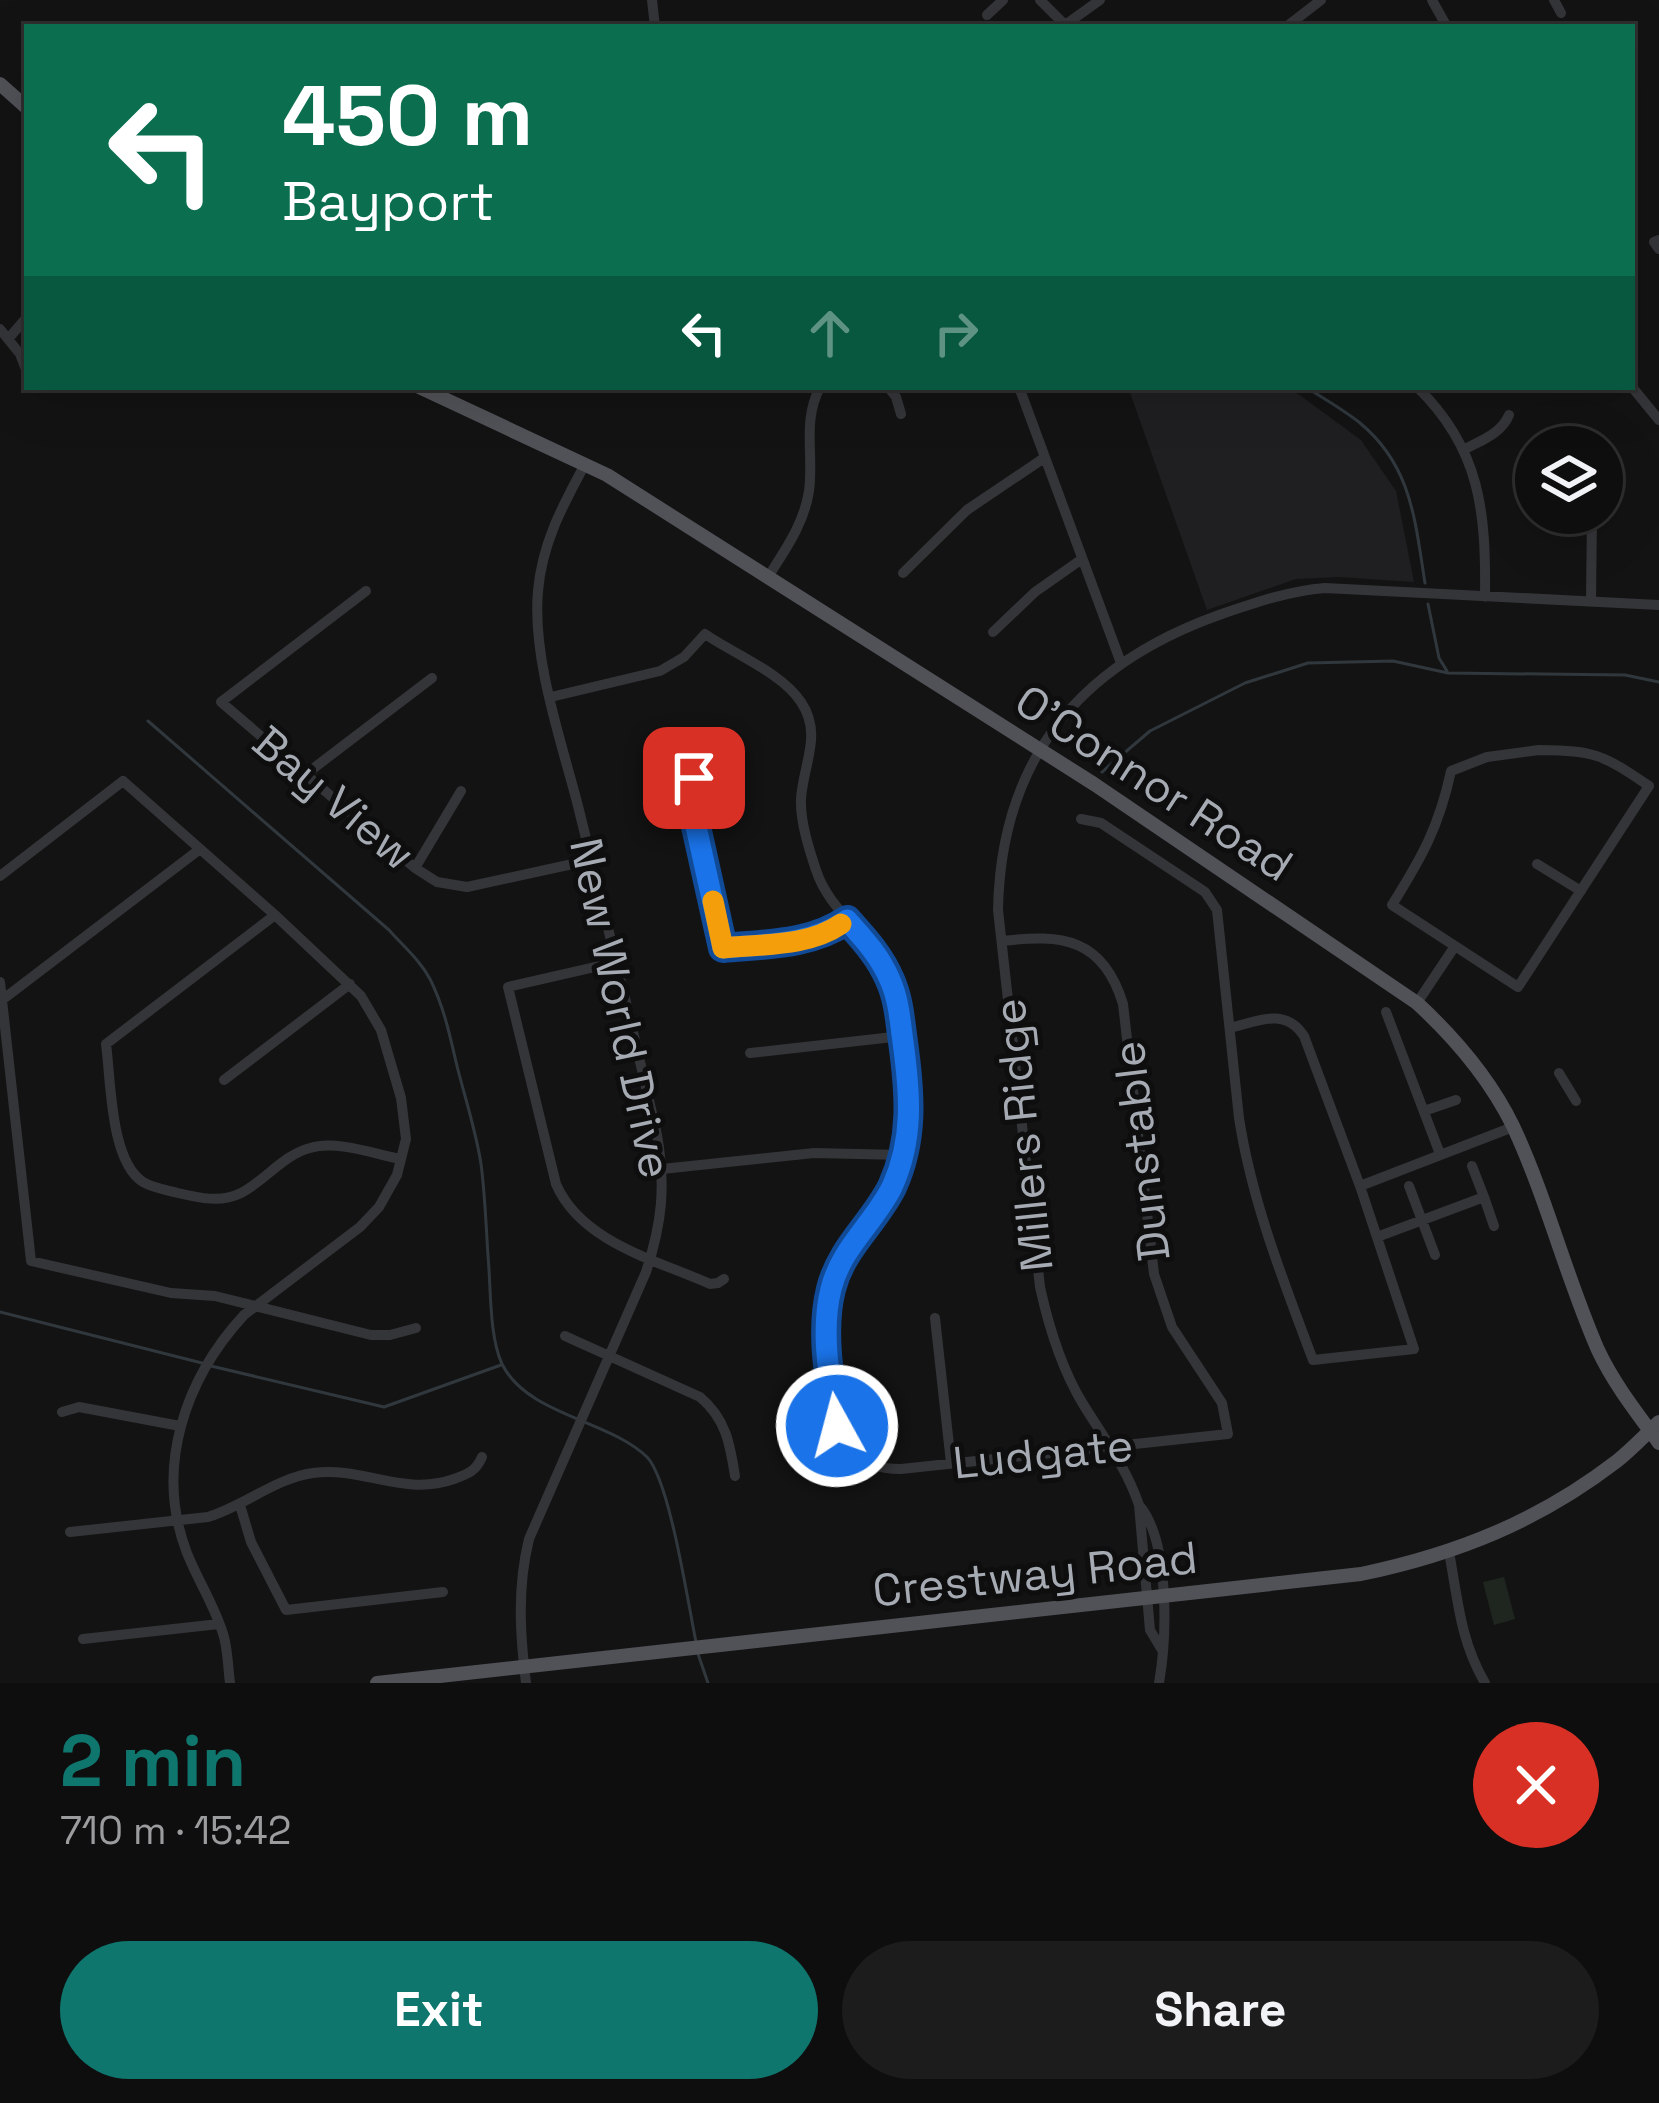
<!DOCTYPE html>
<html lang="en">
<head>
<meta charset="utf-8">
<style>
	body { margin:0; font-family:"Space Grotesk",sans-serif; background:#1c1c1d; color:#f1f3f6; height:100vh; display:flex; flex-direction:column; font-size:45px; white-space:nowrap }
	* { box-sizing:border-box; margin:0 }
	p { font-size:39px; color:#9b9c9e }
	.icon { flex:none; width:66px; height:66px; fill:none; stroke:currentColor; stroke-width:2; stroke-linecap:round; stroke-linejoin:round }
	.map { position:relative; height:1683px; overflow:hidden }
	.side { display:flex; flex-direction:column; background:#0e0e0f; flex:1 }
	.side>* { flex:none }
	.banner { position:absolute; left:24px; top:24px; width:1611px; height:366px; border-radius:0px; box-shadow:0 12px 48px #0002,0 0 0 3px #2e2e2f; background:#0b6e4f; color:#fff; overflow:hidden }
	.buttons { position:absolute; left:1515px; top:426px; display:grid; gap:24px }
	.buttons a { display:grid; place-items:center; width:108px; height:108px; border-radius:50%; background:#0e0e0f; box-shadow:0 12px 48px #0002,0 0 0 3px #2e2e2f; font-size:60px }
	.pin { position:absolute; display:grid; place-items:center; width:102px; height:102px; color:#fff; margin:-51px; border-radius:24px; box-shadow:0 6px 18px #0006 }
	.me { position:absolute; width:132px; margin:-66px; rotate:353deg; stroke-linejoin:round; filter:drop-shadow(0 0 9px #0008) }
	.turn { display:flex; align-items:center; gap:42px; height:252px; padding:0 60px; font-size:54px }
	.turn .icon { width:156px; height:156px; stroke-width:2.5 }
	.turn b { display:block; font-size:84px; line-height:102px }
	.lanes { display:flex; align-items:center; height:114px; padding:0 60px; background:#0003; justify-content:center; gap:60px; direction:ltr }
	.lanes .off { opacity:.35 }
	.round { display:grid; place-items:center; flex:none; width:126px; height:126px; border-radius:63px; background:#1c1c1d }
	.overview { display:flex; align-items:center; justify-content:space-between; height:204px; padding:0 60px }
	h1 { font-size:72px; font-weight:600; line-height:90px; color:#0f766e }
	.primary-button { display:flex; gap:24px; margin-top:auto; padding:24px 60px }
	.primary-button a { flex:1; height:138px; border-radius:72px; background:#0f766e; color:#fff; font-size:48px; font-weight:600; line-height:138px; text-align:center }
	.primary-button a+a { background:#1c1c1d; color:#f1f3f6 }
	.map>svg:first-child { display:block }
	.built { fill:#1f1f21 }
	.green { fill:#1f2620 }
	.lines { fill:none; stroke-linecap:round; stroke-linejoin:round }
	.stream { stroke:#30383d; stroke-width:3 }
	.minor { stroke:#343538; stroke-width:10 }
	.major { stroke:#505257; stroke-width:14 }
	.route-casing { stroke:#114b97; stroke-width:30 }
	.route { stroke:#1a73e8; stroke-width:21 }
	.slow { stroke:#f59e0b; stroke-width:21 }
	.labels { text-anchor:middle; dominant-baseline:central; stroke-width:10; stroke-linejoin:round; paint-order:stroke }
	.street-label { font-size:45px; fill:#a6abb3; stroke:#0e0e0f }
</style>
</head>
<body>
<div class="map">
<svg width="1659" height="1683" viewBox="0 0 1659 1683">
	<rect width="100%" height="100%" fill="#131314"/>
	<path class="built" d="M1128 387H1286L1301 396 1361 440 1396 491 1414 582 1339 577 1296 579 1207 610Z"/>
	<path class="green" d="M1504 1577 1515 1619 1494 1625 1483 1582Z"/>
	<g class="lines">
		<path class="stream" d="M1306 387C1324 399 1344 410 1360 423 1412 466 1415 521 1425 583
			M1428 604 1439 658 1447 671
			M148 721 389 930C403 946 420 960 430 979 444 1007 450 1036 457 1066 465 1098 476 1131 481 1164 485 1194 486 1225 488 1256 491 1287 489 1336 502 1364 527 1415 609 1420 647 1457 670 1481 688 1604 696 1642
			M1102 772 1150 731 1245 683 1308 663 1393 661 1448 673 1625 675 1659 682
			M0 1312 202 1363
			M211 1366 384 1407 501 1365
			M697 1651 708 1683"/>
		<path class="minor" d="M652 0 655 27
			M1040 0 1065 25 1100 0
			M1432 0 1447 27
			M1554 0 1561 13
			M987 15 1003 0
			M1286 27 1321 0
			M1659 240 1654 242 1659 249
			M0 329 20 354 25 367
			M9 338 27 317
			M888 387 896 397 901 414
			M1019 387 1121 663
			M1417 387C1481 449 1486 513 1485 597
			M1632 387 1659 420
			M1463 450C1480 441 1501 434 1509 415
			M903 573 967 510 1044 458
			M768 577C785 550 804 524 809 491 814 454 802 422 820 387
			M366 591 221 702 415 868 437 882 467 887 591 860
			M1591 600 1592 513
			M993 632 1035 592 1082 559
			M551 697 660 671 684 657 705 634C734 654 782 673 801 702 823 735 803 764 801 799 800 821 809 849 816 870 827 904 855 924 874 951 901 990 910 1063 910 1110 909 1139 901 1172 886 1197 869 1226 843 1248 833 1282 823 1317 825 1423 851 1451 863 1465 882 1469 901 1469L1228 1434 1222 1403 1172 1327 1154 1274 1123 1004C1103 938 1062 934 1002 941
			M1539 750C1596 751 1602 754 1649 786L1518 987 1392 905C1422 857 1439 827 1451 771L1487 757Z
			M306 774 432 678
			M694 778 687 786 723 948C766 943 810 945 847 920
			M1081 819 1101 823 1205 892 1217 910 1239 1118C1252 1202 1283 1280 1313 1360L1414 1349 1360 1186 1304 1036C1285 1007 1258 1021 1230 1028
			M1537 864 1581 891
			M415 868 461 791
			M0 876 123 781 275 915 361 996 381 1030 401 1098 406 1139 397 1175 379 1207 360 1227 244 1315C185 1379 154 1468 187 1553 198 1581 216 1608 224 1637 228 1652 228 1668 230 1683
			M275 915 106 1044C111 1080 110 1161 143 1182 153 1188 167 1190 178 1193 199 1198 221 1203 241 1193 266 1180 283 1155 310 1148 337 1140 374 1154 401 1159
			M617 962 508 987 556 1184C581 1242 656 1260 710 1284L718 1283 724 1279
			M0 982 31 1261 171 1293 215 1296 371 1335H390L416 1328
			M2 1000 200 849
			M1417 1003 1455 946
			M1386 1012 1440 1154
			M750 1053 902 1036
			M1559 1073 1576 1101
			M224 1080 350 984
			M1424 1111 1456 1100
			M662 1169 814 1153 903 1155
			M1360 1186 1513 1127
			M1409 1186 1435 1255
			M1484 1197 1494 1226
			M1377 1237 1484 1197 1472 1166
			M935 1318 951 1463
			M565 1336 700 1397C726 1419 730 1444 735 1476
			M62 1412 79 1407 180 1426
			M240 1505 251 1542 286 1610 443 1592
			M1139 1505C1126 1467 1104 1438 1083 1404 1061 1368 1049 1328 1040 1287L998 910C1001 759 1079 665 1219 615 1254 603 1288 591 1325 588L1659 605
			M70 1532 208 1517C244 1506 276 1478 313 1473 363 1466 403 1497 454 1479 468 1474 476 1471 482 1457
			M1449 1552C1458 1600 1460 1640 1485 1683
			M83 1639 219 1624
			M526 1683C520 1634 517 1588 529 1539L646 1272C662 1223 666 1186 657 1135 632 1025 605 915 578 806 561 740 532 658 538 591 542 543 563 505 585 464
			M1159 1683C1167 1637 1170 1541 1139 1505L1150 1630 1162 1650"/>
		<path class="major" d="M0 84 27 108
			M419 387 607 475 1094 784 1417 1003C1456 1039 1490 1079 1513 1126 1547 1199 1566 1277 1598 1350 1614 1384 1637 1413 1659 1443
			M377 1683 1361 1574C1457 1554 1539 1521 1617 1461 1632 1449 1645 1435 1659 1422"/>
	</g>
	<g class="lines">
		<defs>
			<path id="route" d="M694 778 687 786 723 948C766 944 811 945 847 920 864 939 880 956 890 980 899 1000 900 1021 903 1042 910 1093 914 1139 892 1187 874 1223 841 1248 831 1289 820 1332 830 1382 837 1426"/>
		</defs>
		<use href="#route" class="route-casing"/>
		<use href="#route" class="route"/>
		<path class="slow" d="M713 901 723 948C761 944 808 947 841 924"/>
	</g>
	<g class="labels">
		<g class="street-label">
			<text transform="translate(1154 783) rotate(33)">O'Connor Road</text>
			<text transform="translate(334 798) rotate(40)">Bay View</text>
			<text transform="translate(621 1008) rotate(78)">New World Drive</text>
			<text transform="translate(1023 1135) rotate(-96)">Millers Ridge</text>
			<text transform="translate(1141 1151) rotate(-97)">Dunstable</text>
			<text transform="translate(1043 1454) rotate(-6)">Ludgate</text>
			<text transform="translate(1035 1574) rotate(-6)">Crestway Road</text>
		</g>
	</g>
</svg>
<div class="buttons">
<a><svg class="icon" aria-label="layers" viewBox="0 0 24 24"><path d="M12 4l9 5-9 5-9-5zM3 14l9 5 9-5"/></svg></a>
</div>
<div class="pin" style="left:694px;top:778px;background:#d93025"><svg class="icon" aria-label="arrive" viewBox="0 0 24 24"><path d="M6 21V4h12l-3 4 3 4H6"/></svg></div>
<svg class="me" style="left:837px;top:1426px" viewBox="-20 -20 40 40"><circle r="17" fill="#1a73e8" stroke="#fff" stroke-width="3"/><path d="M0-11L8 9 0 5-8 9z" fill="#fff"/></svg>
<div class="banner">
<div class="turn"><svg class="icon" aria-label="left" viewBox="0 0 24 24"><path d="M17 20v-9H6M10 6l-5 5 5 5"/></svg><div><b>450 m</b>Bayport</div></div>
<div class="lanes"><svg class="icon" aria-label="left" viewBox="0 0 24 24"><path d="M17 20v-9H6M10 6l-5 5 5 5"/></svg><svg class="icon off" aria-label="ahead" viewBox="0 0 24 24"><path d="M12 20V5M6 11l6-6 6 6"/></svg><svg class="icon off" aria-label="right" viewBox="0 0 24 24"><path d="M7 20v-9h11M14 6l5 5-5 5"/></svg></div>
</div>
</div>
<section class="side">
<div class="overview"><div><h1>2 min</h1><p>710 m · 15:42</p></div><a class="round" style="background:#d93025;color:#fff"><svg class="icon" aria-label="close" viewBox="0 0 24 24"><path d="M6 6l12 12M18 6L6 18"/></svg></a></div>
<div class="primary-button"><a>Exit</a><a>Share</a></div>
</section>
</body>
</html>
